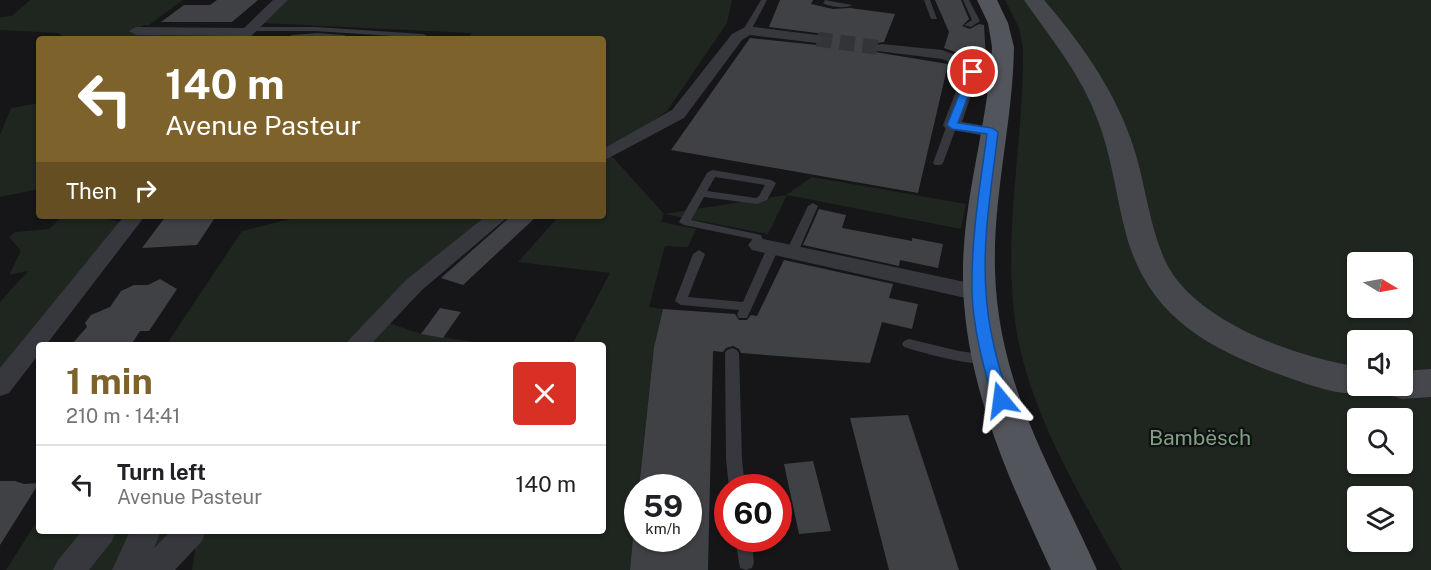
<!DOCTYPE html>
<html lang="en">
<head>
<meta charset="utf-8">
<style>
	body { margin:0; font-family:"Public Sans",sans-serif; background:#f6f6f6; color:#202124; height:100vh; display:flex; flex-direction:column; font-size:22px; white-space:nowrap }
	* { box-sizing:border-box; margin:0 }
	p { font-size:20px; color:#757577 }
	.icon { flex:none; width:33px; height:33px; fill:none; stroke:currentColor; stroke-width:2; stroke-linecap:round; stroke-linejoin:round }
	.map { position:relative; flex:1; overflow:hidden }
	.details { position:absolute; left:36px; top:342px; width:570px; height:192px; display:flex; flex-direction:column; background:#fff; border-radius:6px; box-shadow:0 2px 4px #0004 }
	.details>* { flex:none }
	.banner { position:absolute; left:36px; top:36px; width:570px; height:183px; border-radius:6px; box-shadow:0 2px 4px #0004; background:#7e622b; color:#fff; overflow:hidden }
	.needle { width:39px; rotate:100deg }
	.fabs { position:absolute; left:1347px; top:252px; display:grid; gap:12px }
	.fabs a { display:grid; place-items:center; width:66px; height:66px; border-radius:6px; background:#fff; box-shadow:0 2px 4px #0004; font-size:30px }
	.speed { position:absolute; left:624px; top:474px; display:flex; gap:12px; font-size:30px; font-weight:700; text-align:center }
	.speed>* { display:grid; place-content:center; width:78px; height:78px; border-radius:50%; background:#fff; box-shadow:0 2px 4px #0004; line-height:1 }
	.speed small { font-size:15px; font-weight:400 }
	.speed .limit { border:9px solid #d22; background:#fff; color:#111 }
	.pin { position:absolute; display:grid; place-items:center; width:51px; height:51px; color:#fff; margin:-26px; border:3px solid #fff; border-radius:50%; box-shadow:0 2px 6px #0007 }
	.me { position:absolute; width:66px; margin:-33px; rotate:344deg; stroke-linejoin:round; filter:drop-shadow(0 0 4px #0008) }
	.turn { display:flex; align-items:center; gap:21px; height:126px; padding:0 30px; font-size:27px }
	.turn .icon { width:78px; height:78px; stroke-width:2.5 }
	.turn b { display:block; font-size:42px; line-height:51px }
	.then { display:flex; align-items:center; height:57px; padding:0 30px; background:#0003; gap:12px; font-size:22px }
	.round { display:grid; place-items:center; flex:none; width:63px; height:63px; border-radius:6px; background:#f6f6f6 }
	.headline { display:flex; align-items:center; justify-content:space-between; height:102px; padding:0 30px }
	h1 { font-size:36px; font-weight:700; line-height:45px; color:#7e622b }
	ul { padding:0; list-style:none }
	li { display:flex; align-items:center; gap:18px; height:78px; padding:0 30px; border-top:2px solid #e0e0e0 }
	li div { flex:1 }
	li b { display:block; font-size:22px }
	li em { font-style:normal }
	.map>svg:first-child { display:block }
	.green { fill:#1e261f; fill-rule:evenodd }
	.building { fill:#404145 }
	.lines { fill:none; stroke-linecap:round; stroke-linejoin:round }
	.street-tunnel { stroke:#333438; stroke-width:15; stroke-dasharray:15 8; stroke-linecap:butt }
	.lane { fill:#37383d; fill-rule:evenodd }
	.street { fill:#37383d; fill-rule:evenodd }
	.secondary { fill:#45474d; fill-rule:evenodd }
	.primary { fill:#53555c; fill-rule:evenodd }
	.route { fill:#1a73e8; stroke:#114b97; stroke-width:1.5 }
	.labels { text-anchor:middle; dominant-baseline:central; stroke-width:4.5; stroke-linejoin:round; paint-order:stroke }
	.near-park-label { font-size:21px; fill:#7fa381; stroke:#111113 }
</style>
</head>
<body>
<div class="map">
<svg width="1431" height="570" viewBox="0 0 1431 570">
	<rect width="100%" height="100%" fill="#161618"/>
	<path class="green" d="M30 0H183L149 25H144L137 30 225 32 226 37 63 36 58 33 0 30V17L12 16Z
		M286 0H732L727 23 667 111 609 153 664 214 786 195 812 177 966 204 961 229 787 195 768 234 664 214 661 222 696 229 688 247 665 246 649 307 663 309 654 347 630 570H192L198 531H603V345H572L610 273 518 262 559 216H603V39H467L472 33 261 23Z
		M1005 0H1431V570H1122C1081 497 1035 422 1018 339 1000 243 1024 145 1023 49L1019 28ZM1358 262H1402V308H1358ZM1358 340H1402V386H1358ZM1358 418H1402V464H1358ZM1358 496H1402V542H1358Z
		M39 103V189L0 197V135L11 108Z
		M63 216H100L121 223 0 372V302L28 271 9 275 21 251 9 237 15 232 49 229Z
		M301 216H499L380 320 421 334 495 345H166L242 231Z
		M39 518V531H191L154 570H6Z"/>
	<path class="building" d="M217 0H258L232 22H161L184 5H210Z
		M780 0H813L811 4 833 9 850 8 895 14 884 42 877 43 873 47 875 52 948 64 918 193 671 150 750 38 817 45 826 40 817 33 769 27Z
		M935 0H961L969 19 962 26 970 29 979 24 984 25 986 59 966 56 944 48 949 32Z
		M819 209 846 215 842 228 912 241V238L943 244 938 268 900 260 899 266 803 245Z
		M166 216H216L197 245 142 248Z
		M511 216H537L463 285 441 278Z
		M784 260 893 284 889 298 918 304 912 329 882 322 870 363 741 353 739 349 733 346 726 348 723 352 713 351 708 570H630L633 538H688V488H639L654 347 663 309 735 314 739 320H747L751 315 757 316Z
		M160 279 177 289 149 331H140L131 345H71L87 327 85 323 91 315 110 307 121 291 134 285H148Z
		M440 308 461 312 443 338 421 334Z
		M908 415 943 521 959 570H889L850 418Z
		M813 461 831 531 799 534 784 464Z
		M0 481H15L24 484 39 483 0 545Z"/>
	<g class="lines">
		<path class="street-tunnel" d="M817 39 882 48"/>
		<path class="lane" d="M761 0H767L750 32H744L743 30Z
			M825 0 852 5C845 9 830 7 823 3Z
			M924 0H930L937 19H931Z
			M963 0H969L980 21 971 27 964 25 972 20Z
			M246 27H315L423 34 427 36 423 38 315 31H246Z
			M952 122 957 125 943 163 941 165H935L933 163 947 125Z
			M712 170 771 180 776 183 767 200 757 204 704 197 691 220 761 235 765 245 763 247H755L752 239 684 225 679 222 707 173ZM715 177 765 185 759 196 756 198 707 191Z
			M813 203 818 206 798 252 796 255H788L786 252 808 206Z
			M773 244 779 248 747 318H739L737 315 739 310 681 305 675 301 693 254 699 250 705 254 688 297 743 302 767 248Z
			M909 339 959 351 993 356 995 359 993 362C974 368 924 353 904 347L902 344 904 341Z
			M732 348 737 350 739 353 742 459 745 488H729L726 459 725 353 727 350Z
			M735 538H751L754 562 752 568 746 570 740 568Z"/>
		<path class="street" d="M273 0H288L248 39H233L235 36 136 35 129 31 136 27 244 28Z
			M747 26 817 35 824 39 817 43 750 35 742 40 684 118 603 161V149L672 110 732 34Z
			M317 33 344 35 351 39H285L292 35Z
			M882 44 942 50 978 63 981 66 962 122 998 128 1001 132 998 136 992 137 952 130 946 129 943 125 965 68 942 59 877 51 875 48 877 45Z
			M124 216H145L46 345H39V354L9 393 0 396V368Z
			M486 216H509L422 290 370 345H344L406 280Z
			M759 238 979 285 987 288 990 293 987 298 979 301 752 250 748 245 752 240Z
			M82 531H116L112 541 89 570H53L58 560Z
			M130 531H161L154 548 171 531H206L202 541 175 570H112Z"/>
		<path class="secondary" d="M1024 0H1044C1084 46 1119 97 1136 155 1147 192 1152 245 1174 276 1212 328 1297 356 1358 367V386H1374L1371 391C1344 399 1310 385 1284 376 1208 349 1148 316 1126 234 1117 200 1113 166 1102 132 1084 77 1056 46 1024 0Z
			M1431 369V397L1402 399 1389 395 1383 386H1402V371Z"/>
		<path class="primary" d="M977 0H997L1008 23 1014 47C1013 121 993 195 995 270 998 386 1052 468 1097 570H1051C1003 466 955 362 964 245 969 178 989 113 992 47L988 23Z"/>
	</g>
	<path class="route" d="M973 69 977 72 958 123 992 128 998 132C992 184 982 239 986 292 988 329 998 365 1009 400L1006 405H995L993 400C983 365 973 328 972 291 971 238 980 186 987 134L952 129 947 125 968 72Z"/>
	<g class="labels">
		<g class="near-park-label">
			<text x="1200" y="437">Bambësch</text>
		</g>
	</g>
</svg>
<div class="fabs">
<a><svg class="needle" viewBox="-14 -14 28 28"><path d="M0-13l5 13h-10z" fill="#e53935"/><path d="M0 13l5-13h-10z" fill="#757577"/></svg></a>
<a><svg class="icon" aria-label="sound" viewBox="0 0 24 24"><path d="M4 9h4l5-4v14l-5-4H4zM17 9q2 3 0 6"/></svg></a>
<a><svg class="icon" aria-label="search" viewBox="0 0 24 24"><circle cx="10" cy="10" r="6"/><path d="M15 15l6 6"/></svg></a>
<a><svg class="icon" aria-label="layers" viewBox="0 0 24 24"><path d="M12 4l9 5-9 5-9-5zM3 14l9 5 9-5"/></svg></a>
</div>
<div class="speed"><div>59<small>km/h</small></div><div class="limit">60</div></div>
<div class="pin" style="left:973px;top:72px;background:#d93025"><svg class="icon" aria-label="arrive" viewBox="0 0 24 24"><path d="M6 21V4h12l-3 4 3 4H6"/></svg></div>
<svg class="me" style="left:1001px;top:400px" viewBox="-20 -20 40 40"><path d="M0-17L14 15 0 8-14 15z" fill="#1a73e8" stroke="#fff" stroke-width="4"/></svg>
<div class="banner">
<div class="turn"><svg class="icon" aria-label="left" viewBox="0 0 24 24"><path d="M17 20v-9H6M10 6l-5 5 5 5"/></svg><div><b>140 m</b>Avenue Pasteur</div></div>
<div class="then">Then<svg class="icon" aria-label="right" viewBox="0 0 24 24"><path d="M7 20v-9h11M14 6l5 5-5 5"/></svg></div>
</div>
<section class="details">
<div class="headline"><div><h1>1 min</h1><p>210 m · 14:41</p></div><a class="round" style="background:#d93025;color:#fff"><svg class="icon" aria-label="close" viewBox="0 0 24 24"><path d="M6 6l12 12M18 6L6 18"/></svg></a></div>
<ul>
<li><svg class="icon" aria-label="left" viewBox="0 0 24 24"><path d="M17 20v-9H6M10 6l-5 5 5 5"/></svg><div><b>Turn left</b><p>Avenue Pasteur</p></div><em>140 m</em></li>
</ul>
</section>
</div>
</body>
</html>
